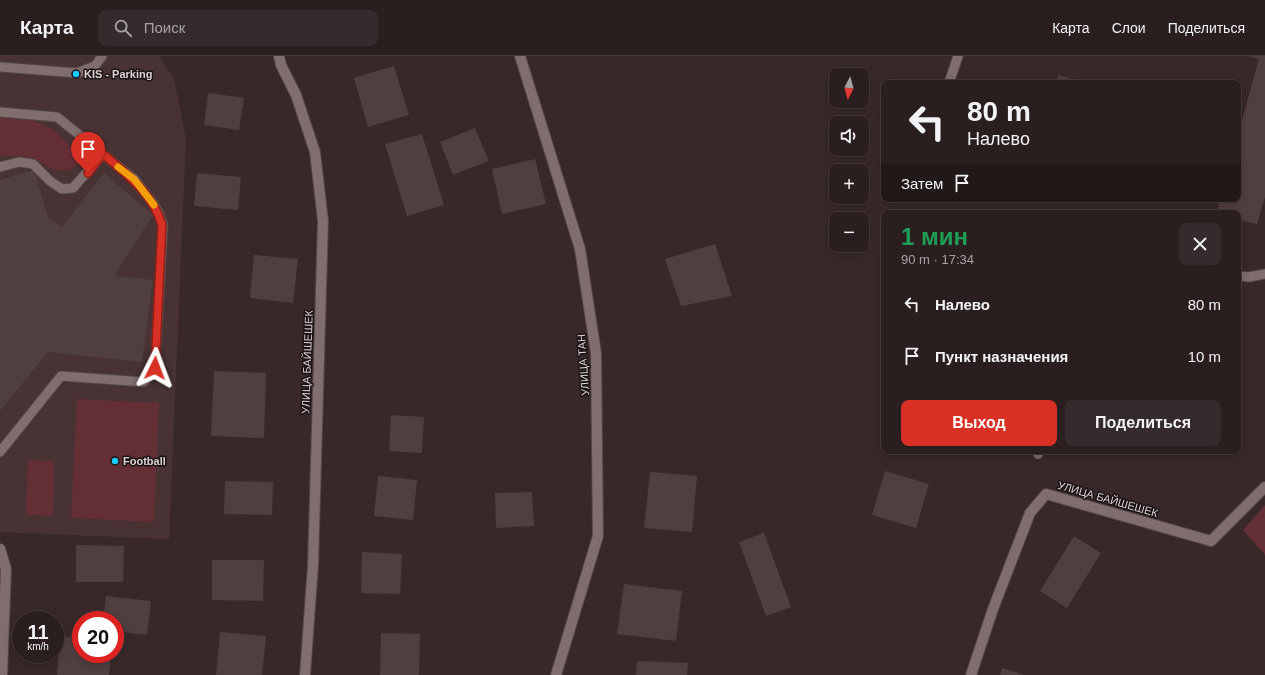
<!DOCTYPE html>
<html lang="ru">
<head>
<meta charset="utf-8">
<style>
	body { margin:0; font-family:Helvetica,sans-serif; background:#362b2c; color:#f1f3f6; height:100vh; display:flex; flex-direction:column; font-size:15px; white-space:nowrap }
	* { box-sizing:border-box; margin:0 }
	p { font-size:13px; color:#a5a2a4 }
	.icon { flex:none; width:22px; height:22px; fill:none; stroke:currentColor; stroke-width:2; stroke-linecap:round; stroke-linejoin:round }
	.map { position:relative; flex:1; overflow:hidden }
	.drawer { position:absolute; left:881px; top:154px; width:360px; height:244px; display:flex; flex-direction:column; background:#2a1e1f; border-radius:8px; box-shadow:0 2px 10px #0003,0 0 0 1px #463c3d }
	.drawer>* { flex:none }
	.guide { position:absolute; left:881px; top:24px; width:360px; height:122px; border-radius:8px; box-shadow:0 2px 10px #0003,0 0 0 1px #463c3d; background:#2a1e1f; color:#f1f3f6; overflow:hidden }
	.needle { width:26px; rotate:186deg }
	.controls { position:absolute; left:829px; top:12px; display:grid; gap:8px }
	.controls a { display:grid; place-items:center; width:40px; height:40px; border-radius:8px; background:#2a1e1f; box-shadow:0 2px 10px #0003,0 0 0 1px #463c3d; font-size:20px }
	.speed { position:absolute; left:12px; top:555px; display:flex; gap:8px; font-size:20px; font-weight:700; text-align:center }
	.speed>* { display:grid; place-content:center; width:52px; height:52px; border-radius:50%; background:#2a1e1f; box-shadow:0 2px 10px #0003,0 0 0 1px #463c3d; line-height:1 }
	.speed small { font-size:10px; font-weight:400 }
	.speed .limit { border:6px solid #d22; background:#fff; color:#111 }
	.pin { position:absolute; display:grid; place-items:center; width:34px; height:34px; color:#fff; margin:-41px -17px; border-radius:50% 50% 50% 0; rotate:-45deg; box-shadow:0 0 4px #0007 }
	.pin .icon { rotate:45deg }
	.me { position:absolute; width:44px; margin:-22px; rotate:3deg; stroke-linejoin:round; filter:drop-shadow(0 0 3px #0008) }
	.turn { display:flex; align-items:center; gap:14px; height:84px; padding:0 20px; font-size:18px }
	.turn .icon { width:52px; height:52px; stroke-width:2.5 }
	.turn b { display:block; font-size:28px; line-height:34px }
	.then { display:flex; align-items:center; height:38px; padding:0 20px; background:#0003; gap:8px; font-size:15px }
	.round { display:grid; place-items:center; flex:none; width:42px; height:42px; border-radius:8px; background:#362b2c }
	.head { display:flex; align-items:center; justify-content:space-between; height:68px; padding:0 20px }
	h1 { font-size:24px; font-weight:700; line-height:30px; color:#1e9e55 }
	.primary-button { display:flex; gap:8px; margin-top:auto; padding:8px 20px }
	.primary-button a { flex:1; height:46px; border-radius:8px; background:#d93025; color:#fff; font-size:16px; font-weight:700; line-height:46px; text-align:center }
	.primary-button a+a { background:#362b2c; color:#f1f3f6 }
	ul { padding:0; list-style:none }
	li { display:flex; align-items:center; gap:12px; height:52px; padding:0 20px }
	li div { flex:1 }
	li b { display:block; font-size:15px }
	li em { font-style:normal }
	header { display:flex; align-items:center; gap:24px; box-sizing:border-box; height:56px; padding:0 20px; background:#2a1e1f; border-bottom:1px solid #463c3d }
	header strong { font-size:19px }
	nav { display:flex; gap:22px; margin-inline-start:auto; font-size:14px }
	.search { width:280px; height:36px; background:#362b2c; display:flex; align-items:center; gap:10px; box-sizing:border-box; padding:0 14px; border-radius:8px; color:#a5a2a4; font-size:15px }
	.map>svg:first-child { display:block }
	.built { fill:#483233 }
	.green { fill:#632f35 }
	.building { fill:#503f40 }
	.lines { fill:none; stroke-linecap:round; stroke-linejoin:round }
	.lane-casing { stroke:#544748; stroke-width:11 }
	.street-casing { stroke:#544748; stroke-width:12 }
	.lane { stroke:#806e6f; stroke-width:9 }
	.street { stroke:#806e6f; stroke-width:10 }
	.route-casing { stroke:#8d1f18; stroke-width:10 }
	.route { stroke:#d93025; stroke-width:7 }
	.slow { stroke:#f59e0b; stroke-width:7 }
	.poi-dot { fill:#18cafc; stroke:#1a1314; stroke-width:1.5 }
	.labels { text-anchor:middle; dominant-baseline:central; stroke-width:3; stroke-linejoin:round; paint-order:stroke }
	.poi-label { font-size:11px; font-weight:bold; fill:#ded3d4; stroke:#1a1314; text-anchor:start }
	.street-label { font-size:11px; fill:#ded3d4; stroke:#1a1314 }
</style>
</head>
<body>
<header>
<strong>Карта</strong>
<div class="search"><svg class="icon" aria-label="search" viewBox="0 0 24 24"><circle cx="10" cy="10" r="6"/><path d="M15 15l6 6"/></svg>Поиск</div>
<nav><a>Карта</a><a>Слои</a><a>Поделиться</a></nav>
</header>
<div class="map">
<svg width="1265" height="619" viewBox="0 0 1265 619">
	<rect width="100%" height="100%" fill="#382829"/>
	<path class="built" d="M0 0H159L174 23 186 83 169 483 0 476Z"/>
	<path class="green" d="M0 61 34 65 55 74 73 94 78 105 74 112C51 120 48 107 29 102 20 100 9 100 0 99Z
		M77 343 159 347 154 466 71 462Z
		M28 404 54 405 53 460 26 459Z
		M1265 449V499L1243 474Z"/>
	<path class="building" d="M1248 0H1265V141L1257 168 1238 164V157H1217L1220 143H1238V67L1241 68 1259 3Z
		M394 10 409 59 368 71 354 22Z
		M1058 19 1085 26V27H1056Z
		M208 37 244 42 239 74 204 69Z
		M475 72 489 105 453 119 440 86Z
		M422 78 444 149 407 160 385 88Z
		M535 103 546 148 502 158 492 113Z
		M34 114 48 161 62 171 104 117 153 159 114 220 153 224 142 306 48 296 0 355V124Z
		M197 117 241 121 238 154 194 150Z
		M715 188 732 240 681 250 665 203Z
		M254 199 298 203 293 247 250 242Z
		M214 315 266 317 264 382 211 380Z
		M391 359 424 361 422 397 389 395Z
		M885 415 929 428 916 472 872 459Z
		M650 416 697 420 692 476 644 472Z
		M378 420 417 424 413 464 374 460Z
		M225 425 273 426 272 459 224 458Z
		M532 436 534 470 496 472 495 437Z
		M764 477 791 551 766 560 739 486Z
		M1074 480 1101 497 1067 552 1040 535Z
		M76 489 124 490 123 526H76Z
		M362 496 402 498 400 538 361 537Z
		M212 504H264L263 545 212 544Z
		M624 528 682 535 676 585 617 578Z
		M106 540 151 545 147 579 115 575V564H103Z
		M220 576 266 580 262 619H216Z
		M381 577 420 578 419 619H380Z
		M60 580 81 582V598H111L109 619H57Z
		M637 605 688 607 687 619H636Z
		M1002 612 1024 619H1000Z"/>
	<g class="lines">
		<defs>
			<path id="lane" d="M0 11 77 17 95 10 102 0
				M949 27 958 0
				M0 56 57 61 134 123 152 146 158 156 163 169 155 312 144 326 61 320 0 396
				M0 111 19 106 33 108 50 125 62 133 73 132 103 98
				M1238 220 1249 221 1265 218
				M1038 398V395"/>
			<path id="street" d="M279 0 281 9 296 39 315 96 323 165 313 509 305 619
				M520 0 580 193 596 297 598 480 556 619
				M0 493 6 513 2 619
				M971 619 993 553 1030 457 1046 438 1211 485 1265 431"/>
		</defs>
		<use href="#lane" class="lane-casing"/>
		<use href="#street" class="street-casing"/>
		<use href="#lane" class="lane"/>
		<use href="#street" class="street"/>
	</g>
	<g class="lines">
		<defs>
			<path id="route" d="M88 117 103 98C128 119 153 138 162 169L155 312"/>
		</defs>
		<use href="#route" class="route-casing"/>
		<use href="#route" class="route"/>
		<path class="slow" d="M118 111 134 123 154 149"/>
	</g>
	<g class="poi-dot">
		<circle cx="76" cy="18" r="4"/>
		<circle cx="115" cy="405" r="4"/>
	</g>
	<g class="labels">
		<g class="poi-label">
			<text x="84" y="18">KIS - Parking</text>
			<text x="123" y="405">Football</text>
		</g>
		<g class="street-label">
			<text transform="translate(307 306) rotate(-88)">УЛИЦА БАЙШЕШЕК</text>
			<text transform="translate(583 309) rotate(-94)">УЛИЦА ТАН</text>
			<text transform="translate(1108 443) rotate(16)">УЛИЦА БАЙШЕШЕК</text>
		</g>
	</g>
</svg>
<div class="controls">
<a><svg class="needle" viewBox="-14 -14 28 28"><path d="M0-13l5 13h-10z" fill="#e53935"/><path d="M0 13l5-13h-10z" fill="#a5a2a4"/></svg></a>
<a><svg class="icon" aria-label="sound" viewBox="0 0 24 24"><path d="M4 9h4l5-4v14l-5-4H4zM17 9q2 3 0 6"/></svg></a>
<a>+</a>
<a>−</a>
</div>
<div class="speed"><div>11<small>km/h</small></div><div class="limit">20</div></div>
<div class="pin" style="left:88px;top:117px;background:#d93025"><svg class="icon" aria-label="arrive" viewBox="0 0 24 24"><path d="M6 21V4h12l-3 4 3 4H6"/></svg></div>
<svg class="me" style="left:155px;top:312px" viewBox="-20 -20 40 40"><path d="M0-17L14 15 0 8-14 15z" fill="#d93025" stroke="#fff" stroke-width="4"/></svg>
<div class="guide">
<div class="turn"><svg class="icon" aria-label="left" viewBox="0 0 24 24"><path d="M17 20v-9H6M10 6l-5 5 5 5"/></svg><div><b>80 m</b>Налево</div></div>
<div class="then">Затем<svg class="icon" aria-label="arrive" viewBox="0 0 24 24"><path d="M6 21V4h12l-3 4 3 4H6"/></svg></div>
</div>
<section class="drawer">
<div class="head"><div><h1>1 мин</h1><p>90 m · 17:34</p></div><a class="round"><svg class="icon" aria-label="close" viewBox="0 0 24 24"><path d="M6 6l12 12M18 6L6 18"/></svg></a></div>
<ul>
<li><svg class="icon" aria-label="left" viewBox="0 0 24 24"><path d="M17 20v-9H6M10 6l-5 5 5 5"/></svg><div><b>Налево</b></div><em>80 m</em></li>
<li><svg class="icon" aria-label="arrive" viewBox="0 0 24 24"><path d="M6 21V4h12l-3 4 3 4H6"/></svg><div><b>Пункт назначения</b></div><em>10 m</em></li>
</ul>
<div class="primary-button"><a>Выход</a><a>Поделиться</a></div>
</section>
</div>
</body>
</html>
